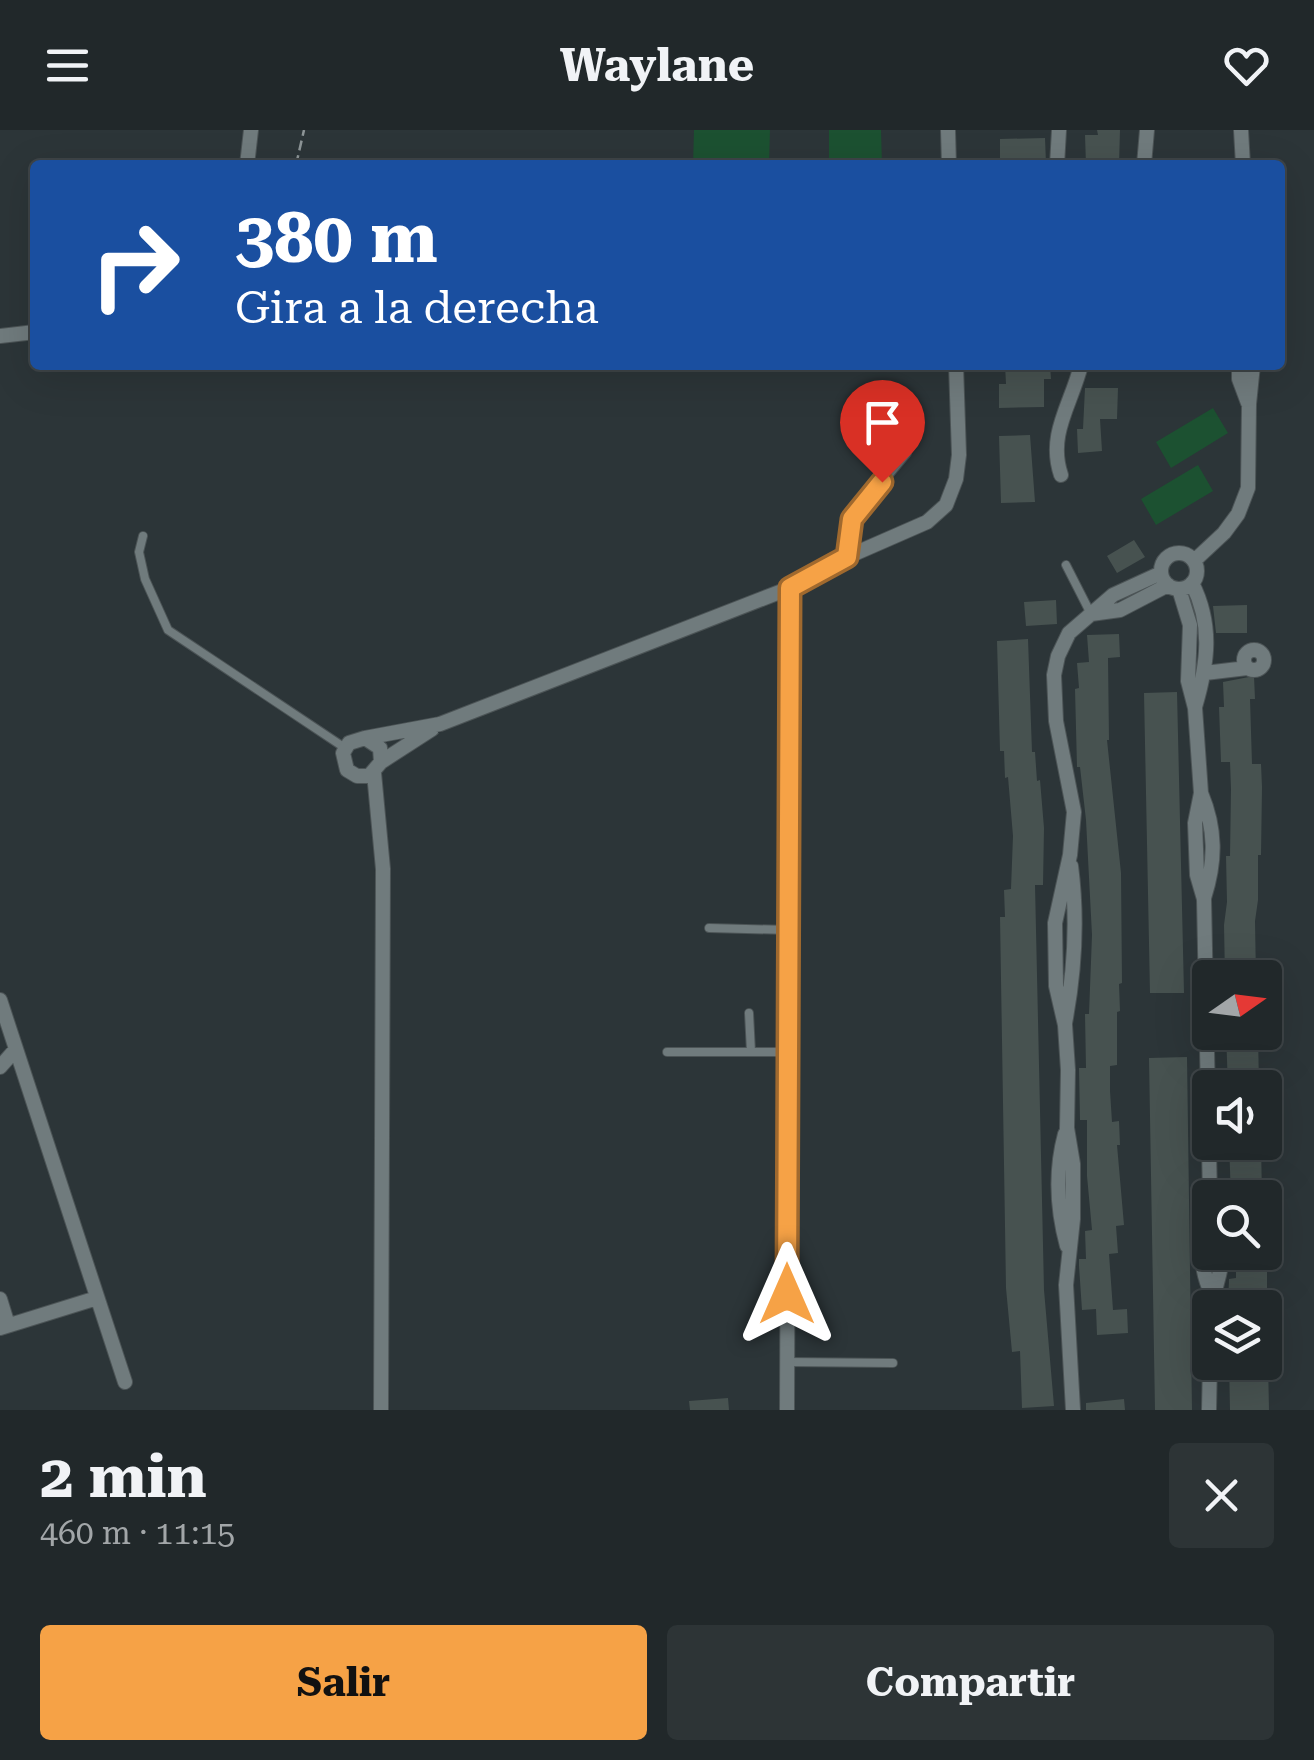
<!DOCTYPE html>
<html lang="es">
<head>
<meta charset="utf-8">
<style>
	body { margin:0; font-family:"Roboto Serif",serif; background:#2d3436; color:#f1f3f6; height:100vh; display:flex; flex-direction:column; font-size:38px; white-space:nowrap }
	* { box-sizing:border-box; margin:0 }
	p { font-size:32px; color:#a2a6a8 }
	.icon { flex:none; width:55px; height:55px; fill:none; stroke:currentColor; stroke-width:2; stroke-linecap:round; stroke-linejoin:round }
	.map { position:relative; height:1280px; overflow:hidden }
	.panel { display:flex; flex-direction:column; background:#21282a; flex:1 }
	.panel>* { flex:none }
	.guide { position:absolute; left:30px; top:30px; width:1255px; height:210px; border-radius:10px; box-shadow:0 10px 40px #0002,0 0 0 2px #3e4447; background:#1a4fa0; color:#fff; overflow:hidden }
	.needle { width:65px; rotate:76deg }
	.tools { position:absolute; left:1192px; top:830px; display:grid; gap:20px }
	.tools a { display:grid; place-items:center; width:90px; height:90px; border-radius:10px; background:#21282a; box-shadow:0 10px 40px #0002,0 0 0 2px #3e4447; font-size:50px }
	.pin { position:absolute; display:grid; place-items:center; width:85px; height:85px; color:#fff; margin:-102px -42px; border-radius:50% 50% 50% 0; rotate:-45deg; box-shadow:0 0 10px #0007 }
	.pin .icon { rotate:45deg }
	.me { position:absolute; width:110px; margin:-55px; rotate:0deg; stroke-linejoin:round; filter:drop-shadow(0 0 8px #0008) }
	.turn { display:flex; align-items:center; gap:35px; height:210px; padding:0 40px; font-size:45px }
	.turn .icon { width:130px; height:130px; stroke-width:2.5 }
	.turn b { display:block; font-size:70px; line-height:85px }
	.round { display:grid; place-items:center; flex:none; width:105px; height:105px; border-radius:10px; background:#2d3436 }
	.head { display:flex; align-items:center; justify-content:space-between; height:170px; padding:0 40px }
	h1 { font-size:60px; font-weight:700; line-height:75px }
	.button { display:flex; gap:20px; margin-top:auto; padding:20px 40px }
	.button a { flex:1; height:115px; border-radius:10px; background:#f6a246; color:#111; font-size:40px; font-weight:700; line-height:115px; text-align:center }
	.button a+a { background:#2d3436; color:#f1f3f6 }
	header { display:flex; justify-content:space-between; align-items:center; height:130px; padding:0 40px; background:#21282a; font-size:45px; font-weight:700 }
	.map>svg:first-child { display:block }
	.green { fill:#1c5131 }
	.building { fill:#475250 }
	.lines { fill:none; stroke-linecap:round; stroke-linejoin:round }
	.service-casing { stroke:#4c5456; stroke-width:10 }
	.minor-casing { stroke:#4c5456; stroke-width:16 }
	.path { stroke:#8d9597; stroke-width:2.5; stroke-dasharray:10 5; stroke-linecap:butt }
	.service { stroke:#707b7d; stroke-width:8 }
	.minor { stroke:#707b7d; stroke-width:14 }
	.route-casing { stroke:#a0692e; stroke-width:25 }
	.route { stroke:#f6a246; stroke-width:18 }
</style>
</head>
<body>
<header><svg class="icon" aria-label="menu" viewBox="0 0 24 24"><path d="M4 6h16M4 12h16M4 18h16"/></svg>Waylane<svg class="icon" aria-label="heart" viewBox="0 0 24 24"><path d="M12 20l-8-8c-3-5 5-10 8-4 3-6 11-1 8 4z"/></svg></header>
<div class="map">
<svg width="1314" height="1280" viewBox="0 0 1314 1280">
	<rect width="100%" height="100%" fill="#2c3538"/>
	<path class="green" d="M694 0H770L769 35H693Z
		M829 0H881L882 35H829Z
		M1213 278 1228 303 1171 338 1156 312Z
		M1198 335 1213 361 1156 395 1141 369Z"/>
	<path class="building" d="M1097 0H1120L1119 35H1086L1085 5H1098Z
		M1045 8 1046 33 1000 34V9Z
		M1005 235H1050L1051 249H1044V277L999 278V254H1006Z
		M1085 258H1118L1117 289H1100L1102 321 1078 323 1077 299H1083Z
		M1030 305 1035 372 1001 373 999 306Z
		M1134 410 1145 427 1117 443 1107 426Z
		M1056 470 1057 494 1026 496 1024 472Z
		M1247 475V503H1216L1213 476Z
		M1119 504 1120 527 1108 528 1109 610H1107L1121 743 1122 853 1119 854 1120 881 1117 882V935L1110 936V961L1112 992 1119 991 1120 1015H1117L1124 1095 1116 1096 1118 1123 1109 1124 1113 1180 1127 1179 1128 1203 1097 1205 1096 1179 1082 1180 1079 1136V1129H1086L1085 1101 1092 1100 1087 1046V990H1080L1079 938H1086L1085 884H1089L1092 805 1086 690 1080 637H1077L1075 559 1079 558 1077 533 1089 532 1087 505Z
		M1028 509 1032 622H1035L1037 651 1040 650 1044 698 1043 755H1035L1044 1160 1054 1276 1022 1278 1020 1221 1012 1222 1006 1158 1000 787H1005L1004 760 1011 759 1013 706 1008 647 1005 648 1004 621H1000L997 511Z
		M1254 546 1255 569H1250L1252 634H1261L1262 657 1261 725H1258V770L1255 791 1256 848H1225L1224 795 1227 772 1226 726H1230L1231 659 1230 632H1221L1219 577H1224L1223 552Z
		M1177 562 1184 863H1150L1144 563Z
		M1226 902H1258L1259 958H1228Z
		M1187 927 1192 1280H1155L1149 928Z
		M1229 1012H1261L1262 1068H1231Z
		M1236 1122H1267V1178H1228L1229 1149 1236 1148Z
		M1229 1232H1268L1269 1280H1230Z
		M728 1268 729 1280H690L689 1271Z
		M1124 1269 1125 1280H1086V1273Z"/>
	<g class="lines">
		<defs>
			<path id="service" d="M143 406 139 422 145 449 168 500 345 618
				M847 427 852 389 907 323
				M1066 435 1091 484
				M709 798 788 800
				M749 883 751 922
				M667 922H787
				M787 1232 893 1233"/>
			<path id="minor" d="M948 0 949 35
				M1241 0 1243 35
				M247 35 251 0
				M1057 35 1059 0
				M1144 35 1147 0
				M0 206 35 202
				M1239 235V249L1248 273
				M1061 345C1047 304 1072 273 1081 235
				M1161 441a18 18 0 1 1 36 0a18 18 0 1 1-36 0Z
				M1194 431 1224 403 1238 384 1248 358 1249 274 1253 235
				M1192 453C1213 495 1208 533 1195 577
				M1179 459 1190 495 1188 551 1195 578 1201 663 1195 693 1197 745 1204 769 1210 1068
				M1091 484 1120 480 1168 455
				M1244 530a10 10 0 1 1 20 0a10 10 0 1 1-20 0Z
				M1205 543 1247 538
				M365 608 440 594 790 458 847 427 927 392 946 375 956 349 959 325 956 235
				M381 632 380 618 365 608 349 613 343 623 347 640 357 646H369L381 632 432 599
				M374 643 383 739 381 1280
				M1201 663C1216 699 1216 731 1204 768
				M0 870 125 1252
				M1065 893C1075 840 1078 790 1071 736
				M0 937 16 919
				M1065 1004C1055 1041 1057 1079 1067 1116
				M1210 1091C1199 1117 1200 1139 1212 1165
				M0 1169 8 1195
				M1212 1178C1213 1158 1223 1143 1222 1122
				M0 1198 97 1168
				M787 1280 790 458
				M1073 1280 1066 1155 1073 1089V1034L1067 998 1068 940 1065 895 1056 856 1055 793 1070 725 1074 682 1056 591 1054 545 1058 526 1069 503 1113 465 1161 443
				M1209 1280 1210 1232"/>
		</defs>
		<use href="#service" class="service-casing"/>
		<use href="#minor" class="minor-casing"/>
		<path class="path" d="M296 35 304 0"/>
		<use href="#service" class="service"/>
		<use href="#minor" class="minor"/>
	</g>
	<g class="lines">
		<defs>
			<path id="route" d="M787 1164 790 458 847 427 852 389 882 352"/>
		</defs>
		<use href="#route" class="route-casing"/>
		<use href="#route" class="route"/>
	</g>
</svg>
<div class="tools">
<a><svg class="needle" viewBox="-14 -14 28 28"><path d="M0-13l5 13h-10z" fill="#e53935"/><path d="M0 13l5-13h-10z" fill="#a2a6a8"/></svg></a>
<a><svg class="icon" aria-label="sound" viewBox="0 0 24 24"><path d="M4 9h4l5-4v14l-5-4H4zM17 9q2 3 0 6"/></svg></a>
<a><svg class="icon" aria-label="search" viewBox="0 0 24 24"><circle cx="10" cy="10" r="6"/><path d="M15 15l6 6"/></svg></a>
<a><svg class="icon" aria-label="layers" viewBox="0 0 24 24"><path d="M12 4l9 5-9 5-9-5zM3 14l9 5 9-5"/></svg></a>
</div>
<div class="pin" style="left:882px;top:352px;background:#d93025"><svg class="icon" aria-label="arrive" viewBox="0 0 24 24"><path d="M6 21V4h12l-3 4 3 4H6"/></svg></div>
<svg class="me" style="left:787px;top:1164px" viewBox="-20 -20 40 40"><path d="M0-17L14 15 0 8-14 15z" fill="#f6a246" stroke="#fff" stroke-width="4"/></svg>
<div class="guide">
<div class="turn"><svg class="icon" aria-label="right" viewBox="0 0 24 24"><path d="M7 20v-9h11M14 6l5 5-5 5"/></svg><div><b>380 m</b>Gira a la derecha</div></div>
</div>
</div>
<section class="panel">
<div class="head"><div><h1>2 min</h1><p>460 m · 11:15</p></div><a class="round"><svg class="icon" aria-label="close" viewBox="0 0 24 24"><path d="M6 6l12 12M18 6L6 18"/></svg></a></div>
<div class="button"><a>Salir</a><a>Compartir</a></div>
</section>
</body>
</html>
